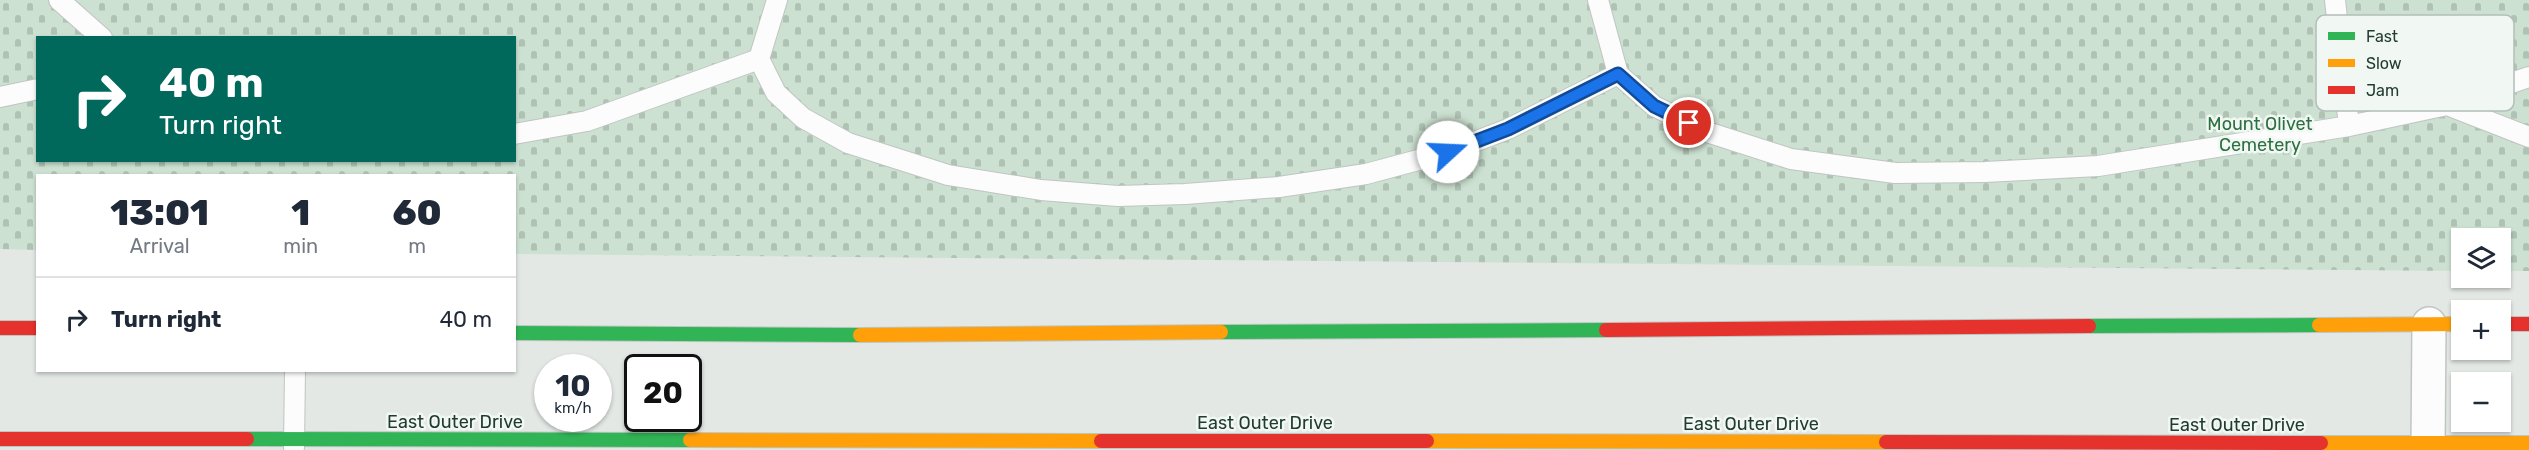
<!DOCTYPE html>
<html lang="en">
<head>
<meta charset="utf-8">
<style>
	body { margin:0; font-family:Rubik,sans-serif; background:#f2f2f3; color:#1f2937; height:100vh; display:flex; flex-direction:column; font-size:22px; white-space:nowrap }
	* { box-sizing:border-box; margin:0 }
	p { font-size:20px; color:#747a83 }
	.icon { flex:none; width:33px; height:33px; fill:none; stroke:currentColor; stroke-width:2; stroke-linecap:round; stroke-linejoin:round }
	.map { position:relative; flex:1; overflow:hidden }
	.drawer { position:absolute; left:36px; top:174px; width:480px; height:198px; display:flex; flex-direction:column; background:#fff; border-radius:0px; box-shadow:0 2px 4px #0004 }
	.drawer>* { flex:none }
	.banner { position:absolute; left:36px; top:36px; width:480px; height:126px; border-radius:0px; box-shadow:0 2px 4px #0004; background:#00695c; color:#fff; overflow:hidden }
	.controls { position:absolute; left:2451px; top:228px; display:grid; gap:12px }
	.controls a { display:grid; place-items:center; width:60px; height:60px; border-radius:0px; background:#fff; box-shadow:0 2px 4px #0004; font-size:30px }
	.speed { position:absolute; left:534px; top:354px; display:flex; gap:12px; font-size:30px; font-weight:700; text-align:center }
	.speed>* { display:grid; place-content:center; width:78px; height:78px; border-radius:50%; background:#fff; box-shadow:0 2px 4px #0004; line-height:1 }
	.speed small { font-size:15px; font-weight:400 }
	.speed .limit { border:3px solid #111; border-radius:9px; background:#fff; color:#111 }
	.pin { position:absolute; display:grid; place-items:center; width:51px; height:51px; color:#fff; margin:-26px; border:3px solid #fff; border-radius:50%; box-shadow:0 2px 6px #0007 }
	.me { position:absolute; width:66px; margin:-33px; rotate:70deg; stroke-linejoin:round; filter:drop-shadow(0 0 4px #0008) }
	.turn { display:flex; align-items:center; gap:21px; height:126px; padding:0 24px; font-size:27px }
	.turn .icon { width:78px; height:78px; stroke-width:2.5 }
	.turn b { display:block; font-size:42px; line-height:51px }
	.eta { display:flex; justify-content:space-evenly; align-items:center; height:102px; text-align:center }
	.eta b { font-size:36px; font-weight:800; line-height:42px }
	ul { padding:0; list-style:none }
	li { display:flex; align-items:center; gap:18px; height:84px; padding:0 24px; border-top:2px solid #e0e1e3 }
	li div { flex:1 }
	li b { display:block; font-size:22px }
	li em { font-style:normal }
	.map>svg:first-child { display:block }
	.cemetery { fill:url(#cemetery-stones); fill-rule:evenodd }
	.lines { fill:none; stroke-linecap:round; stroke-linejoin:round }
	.lane-casing { stroke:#c0c5c2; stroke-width:22 }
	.street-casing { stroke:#c0c5c2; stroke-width:36 }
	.fast-casing { stroke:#bec6c2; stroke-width:16 }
	.slow-casing { stroke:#bec6c2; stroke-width:16 }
	.jam-casing { stroke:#bec6c2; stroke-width:16 }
	.lane { stroke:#fbfcfb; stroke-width:20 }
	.street { stroke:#fbfcfb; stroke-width:33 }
	.fast { stroke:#30b455; stroke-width:14 }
	.slow { stroke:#ff9f0a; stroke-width:14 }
	.jam { stroke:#e5322d; stroke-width:14 }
	.route-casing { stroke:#114b97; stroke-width:15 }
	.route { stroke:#1a73e8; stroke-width:10 }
	.labels { text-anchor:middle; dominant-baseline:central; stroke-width:5; stroke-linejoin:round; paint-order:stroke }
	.park-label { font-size:18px; fill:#2d7041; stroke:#f1f7f3 }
	.street-label { font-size:18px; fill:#213b32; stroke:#f1f7f3 }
	.key { fill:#f1f7f3; stroke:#b3bfb9; stroke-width:1.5 }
	.key-label { font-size:16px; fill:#213b32 }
</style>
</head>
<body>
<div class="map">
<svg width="2529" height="450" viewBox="0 0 2529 450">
	<defs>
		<pattern id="cemetery-stones" width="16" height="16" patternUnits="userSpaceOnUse" patternTransform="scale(1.5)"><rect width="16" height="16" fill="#cce1d1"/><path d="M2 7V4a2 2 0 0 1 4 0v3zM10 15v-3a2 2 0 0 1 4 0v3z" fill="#afc2b4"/></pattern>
	</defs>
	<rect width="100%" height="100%" fill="#e3e8e5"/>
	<path class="cemetery" d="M0 0H2529V271H2501L2500 238H2462L2461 271 515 254 514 176H38L37 250 0 249ZM38 38H514V160H38Z"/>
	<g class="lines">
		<defs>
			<path id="lane" d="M59 0 102 38
				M777 0 759 59 776 93 803 118 848 143 948 175 1041 190 1118 196 1185 194 1279 187 1366 174 1448 152 1508 129 1618 74
				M1598 0 1618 74 1654 106 1707 132 1791 159 1895 173 1985 172 2098 166 2349 126 2447 105 2529 137
				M2335 0 2349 126
				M0 97 38 89
				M2447 105 2529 77
				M514 134 587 121 759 59
				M294 447 295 370"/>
			<path id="street" d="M2428 450 2429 324"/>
			<path id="fast" d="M2089 326 2319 325
				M1221 332 1606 330
				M514 333 860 335
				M247 439 690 440"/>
			<path id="slow" d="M2319 325 2462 324
				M860 335 1221 332
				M690 440 1101 441
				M1427 441 1886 442
				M2321 443H2529"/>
			<path id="jam" d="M2500 324H2529
				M0 328H38
				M1606 330 2089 326
				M0 439H247
				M1101 441H1427
				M1886 442 2321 443"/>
		</defs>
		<use href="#lane" class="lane-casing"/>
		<use href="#street" class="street-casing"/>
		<use href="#fast" class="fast-casing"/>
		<use href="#slow" class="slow-casing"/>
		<use href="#jam" class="jam-casing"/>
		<use href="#lane" class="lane"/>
		<use href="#street" class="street"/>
		<use href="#fast" class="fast"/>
		<use href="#slow" class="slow"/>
		<use href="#jam" class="jam"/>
	</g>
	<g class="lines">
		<defs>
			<path id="route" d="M1448 152 1508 129 1618 74 1654 106 1689 123"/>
		</defs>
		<use href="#route" class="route-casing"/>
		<use href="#route" class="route"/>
	</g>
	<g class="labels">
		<g class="park-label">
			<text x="2260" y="124">Mount Olivet<tspan x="2260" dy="21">Cemetery</tspan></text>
		</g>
		<g class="street-label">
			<text x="455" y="422">East Outer Drive</text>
			<text x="1265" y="423">East Outer Drive</text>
			<text x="1751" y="424">East Outer Drive</text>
			<text x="2237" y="425">East Outer Drive</text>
		</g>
	</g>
	<rect x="2316" y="15" width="198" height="96" rx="9" class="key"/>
	<rect x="2328" y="32" width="27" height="8" fill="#30b455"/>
	<rect x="2328" y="59" width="27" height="8" fill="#ff9f0a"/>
	<rect x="2328" y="86" width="27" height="8" fill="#e5322d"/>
	<g class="key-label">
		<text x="2366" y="42">Fast</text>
		<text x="2366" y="69">Slow</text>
		<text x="2366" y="96">Jam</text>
	</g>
</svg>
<div class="controls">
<a><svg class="icon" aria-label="layers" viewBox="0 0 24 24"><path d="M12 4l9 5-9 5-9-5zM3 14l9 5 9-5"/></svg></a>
<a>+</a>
<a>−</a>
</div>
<div class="speed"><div>10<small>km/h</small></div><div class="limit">20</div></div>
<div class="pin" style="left:1689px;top:123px;background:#d93025"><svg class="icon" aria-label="arrive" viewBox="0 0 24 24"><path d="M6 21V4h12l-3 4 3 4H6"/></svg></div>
<svg class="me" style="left:1448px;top:152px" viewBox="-20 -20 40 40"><circle r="19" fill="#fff"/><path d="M0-13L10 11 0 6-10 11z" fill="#1a73e8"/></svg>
<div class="banner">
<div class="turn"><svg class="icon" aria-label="right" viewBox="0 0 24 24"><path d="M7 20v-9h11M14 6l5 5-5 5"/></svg><div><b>40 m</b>Turn right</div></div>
</div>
<section class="drawer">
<div class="eta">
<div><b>13:01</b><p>Arrival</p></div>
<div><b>1</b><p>min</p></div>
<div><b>60</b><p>m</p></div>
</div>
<ul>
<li><svg class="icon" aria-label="right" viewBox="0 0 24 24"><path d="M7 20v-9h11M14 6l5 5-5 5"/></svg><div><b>Turn right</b></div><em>40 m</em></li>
</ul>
</section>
</div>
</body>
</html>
